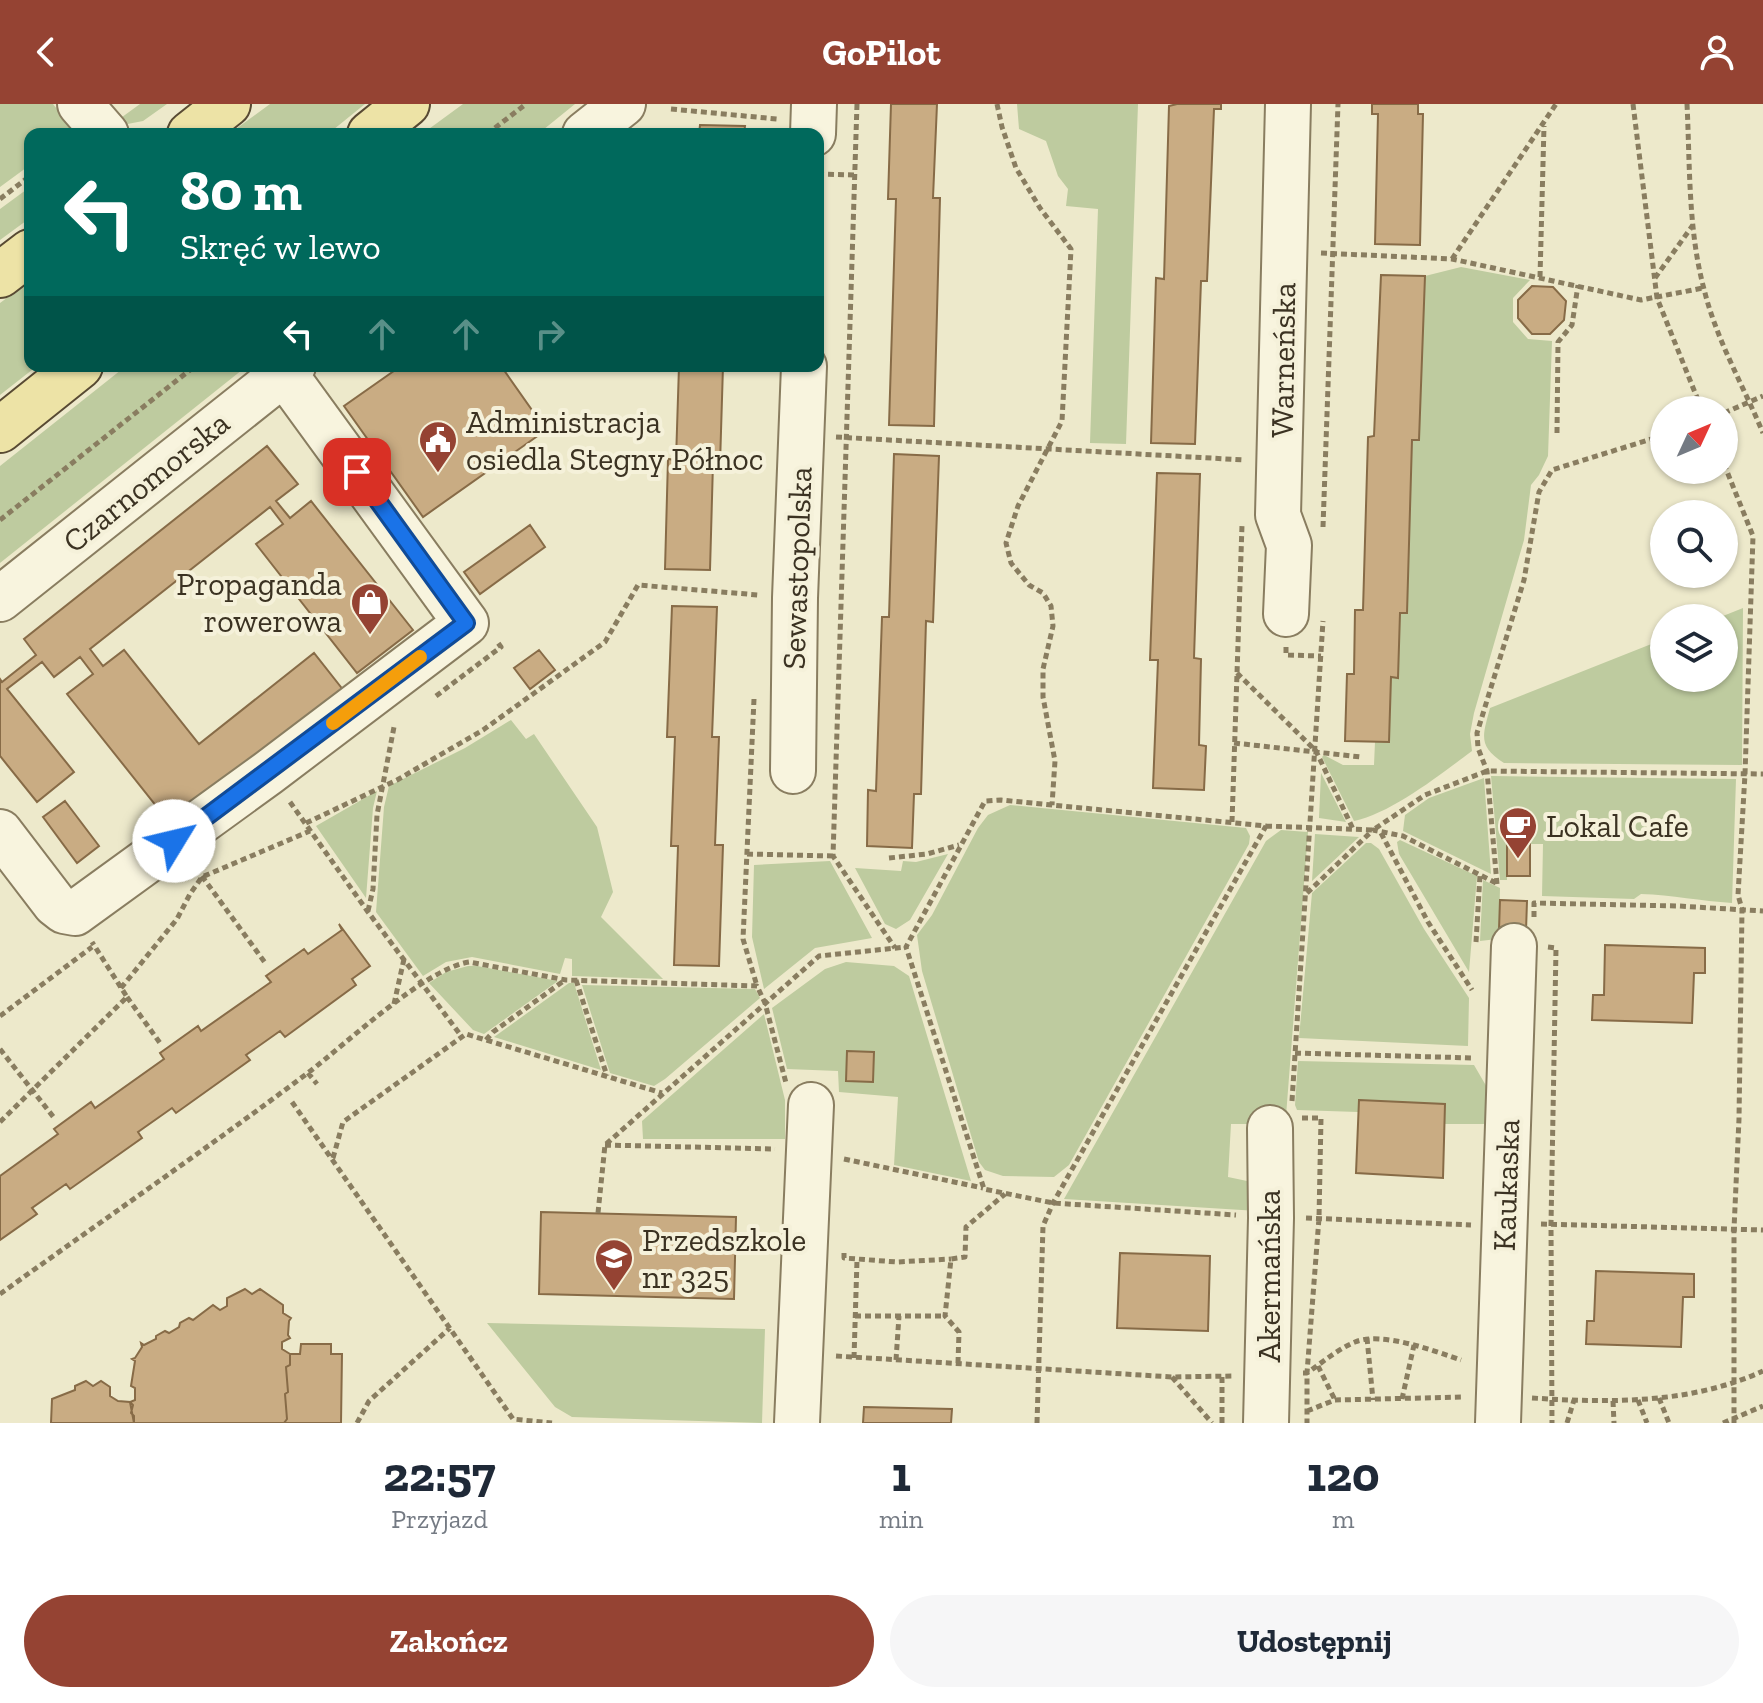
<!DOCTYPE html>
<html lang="pl">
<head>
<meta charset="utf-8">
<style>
	body { margin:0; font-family:"Zilla Slab",serif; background:#f6f6f7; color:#1f2937; height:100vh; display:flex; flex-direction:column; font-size:30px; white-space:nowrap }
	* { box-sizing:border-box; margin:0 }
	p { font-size:26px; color:#747a83 }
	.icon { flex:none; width:44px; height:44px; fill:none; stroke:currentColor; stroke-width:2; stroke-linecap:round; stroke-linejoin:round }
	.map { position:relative; height:1319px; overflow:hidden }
	.sheet { display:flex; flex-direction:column; background:#fff; flex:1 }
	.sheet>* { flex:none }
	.top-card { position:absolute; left:24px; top:24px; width:800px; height:244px; border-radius:16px; box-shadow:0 2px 6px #0004; background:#00695c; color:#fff; overflow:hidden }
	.needle { width:52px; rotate:46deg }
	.fabs { position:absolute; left:1650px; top:292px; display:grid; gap:16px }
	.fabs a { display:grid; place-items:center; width:88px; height:88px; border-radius:50%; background:#fff; box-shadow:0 2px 6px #0004; font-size:40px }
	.pin { position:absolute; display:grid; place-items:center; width:68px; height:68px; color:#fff; margin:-34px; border-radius:16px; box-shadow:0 4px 12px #0006 }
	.me { position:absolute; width:88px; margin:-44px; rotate:54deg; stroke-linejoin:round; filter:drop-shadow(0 0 6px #0008) }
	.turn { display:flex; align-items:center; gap:28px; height:168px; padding:0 24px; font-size:36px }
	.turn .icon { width:104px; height:104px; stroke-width:2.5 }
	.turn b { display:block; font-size:56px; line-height:68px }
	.lanes { display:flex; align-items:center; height:76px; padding:0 24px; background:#0003; justify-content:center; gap:40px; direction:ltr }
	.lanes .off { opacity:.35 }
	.eta { display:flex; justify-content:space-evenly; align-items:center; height:136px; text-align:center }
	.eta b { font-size:48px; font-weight:800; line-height:56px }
	.button { display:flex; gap:16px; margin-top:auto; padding:16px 24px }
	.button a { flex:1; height:92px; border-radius:48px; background:#954333; color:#fff; font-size:32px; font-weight:800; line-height:92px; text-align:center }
	.button a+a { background:#f6f6f7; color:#1f2937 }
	header { display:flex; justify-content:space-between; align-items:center; height:104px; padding:0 24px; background:#954333; color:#fff; font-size:36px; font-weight:800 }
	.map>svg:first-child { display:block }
	.green { fill:#becb9f }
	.building { fill:#c9ac83; stroke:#876b47; stroke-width:2 }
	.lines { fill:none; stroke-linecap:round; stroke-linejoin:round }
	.minor-casing { stroke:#897d60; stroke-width:48 }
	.major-casing { stroke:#584a33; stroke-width:48 }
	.path { stroke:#897d60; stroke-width:5; stroke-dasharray:6 4; stroke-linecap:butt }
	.minor { stroke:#f8f4de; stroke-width:44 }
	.major { stroke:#ede3a6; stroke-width:44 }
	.route-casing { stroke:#114b97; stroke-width:20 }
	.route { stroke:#1a73e8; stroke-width:14 }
	.slow { stroke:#f59e0b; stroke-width:14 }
	.labels { text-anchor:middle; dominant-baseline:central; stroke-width:8; stroke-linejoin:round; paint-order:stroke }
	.street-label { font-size:32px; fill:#3b3222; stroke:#f5f1da }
	.poi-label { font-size:32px; fill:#3b3222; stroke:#f5f1da; text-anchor:start }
</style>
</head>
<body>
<header><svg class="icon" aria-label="back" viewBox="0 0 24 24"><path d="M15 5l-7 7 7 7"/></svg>GoPilot<svg class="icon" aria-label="person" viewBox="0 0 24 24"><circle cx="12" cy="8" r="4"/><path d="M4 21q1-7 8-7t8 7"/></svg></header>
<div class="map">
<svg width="1763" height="1319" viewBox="0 0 1763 1319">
	<rect width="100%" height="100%" fill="#ede9cb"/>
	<path class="green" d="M0 0H53L75 28 30 30V61L0 83Z
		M140 0H167L143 17 107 24Z
		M270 0H365L328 30H229Z
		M463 0H575L538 30H422Z
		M1017 0H1138L1126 340 1090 339 1098 105 1066 102 1068 85 1058 72 1046 37 1019 25Z
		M30 83V114L0 136V105Z
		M1461 163 1530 176 1513 194V218L1528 235 1552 237 1548 352 1539 371 1531 381 1524 436 1474 609 1470 630 1472 647C1441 670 1392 709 1354 717L1322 653 1324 651 1343 661H1374L1375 638H1389L1391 573 1397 574 1400 509 1407 508 1412 336 1419 335 1425 172Z
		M30 177V262H37L0 291V199Z
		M126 262H247L0 459V362Z
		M1743 504 1742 661 1504 659C1477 642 1483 631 1490 604L1664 535V574H1724V514H1718Z
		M511 616 526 635 534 630 597 723 613 788 601 813 663 875 572 872V855L565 854 560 870 472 853 446 858 423 872 376 808 384 703 389 682 465 644Z
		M1321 669 1346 718 1319 714Z
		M1491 672 1736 675 1732 799C1701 797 1672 791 1641 790L1634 795 1542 792 1543 740H1507V776H1500Z
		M1484 674 1491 770 1403 727 1405 711 1429 694Z
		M377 687 373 704 366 794 316 722Z
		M1010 701 1246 724 1250 732 1249 740 1069 1061 1054 1073 1003 1072 985 1066 979 1058 922 867 917 831 932 811 978 724 988 711Z
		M1281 726 1308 728 1286 1012 1278 1020H1231L1228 1073 1247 1077 1257 1091 1258 1107 1064 1095 1266 737Z
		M1315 730 1359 733 1312 777Z
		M1400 736 1477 772 1469 868 1399 750 1397 738Z
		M1366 739H1371L1379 745 1424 825 1469 894 1468 942 1299 934 1312 789Z
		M948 750 910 816 896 825 885 820 855 764 901 767 903 757 916 758Z
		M830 757 872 834 815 844 764 885 752 833 754 761Z
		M1483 776 1500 784 1499 826H1497V835L1480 837Z
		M846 858 894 862 909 872 971 1077 894 1061 898 993 839 988 838 967 787 965 772 904 825 865Z
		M468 862H477L558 877 484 930 473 926 429 879 446 868Z
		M569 879H574L601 966 494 933Z
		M582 881 755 885 760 894 665 975 654 982 610 969Z
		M764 910 785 996V1035H643L642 1017Z
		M1298 957 1474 961 1492 992 1489 1020H1445V1000L1359 996 1358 1008 1297 1006 1295 1001Z
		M487 1219 765 1225 762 1319 572 1313 555 1303Z"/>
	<path class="building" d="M891 0H937L933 94H940L934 322 889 321 896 95H888Z
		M1177 0H1221V5H1214L1207 177H1201L1195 340 1151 339 1156 174 1164 175 1169 2Z
		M1372 0H1418V10H1423L1420 141 1375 140 1378 10H1372Z
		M700 21 745 22 744 30H699Z
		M1381 171 1425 172 1419 336H1412L1407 509H1400L1398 574 1391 573 1389 638 1345 637 1347 570H1354L1355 506H1363L1368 333 1374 332Z
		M1532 182 1553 183 1566 197 1564 216 1550 230H1532L1518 214V196Z
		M401 262H501L546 326 423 413 344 302Z
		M679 262H723L720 360 713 359 710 466 665 465 668 355 676 356Z
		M267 342 298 380 276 397 290 414 311 397 413 526 357 569 256 440 283 420 270 403 90 545 103 562 124 546 199 640 314 549 344 587 169 718 67 590 93 570 80 553 54 573 42 558 7 585 74 668 37 698 0 652V575L2 578 36 551 24 535Z
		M894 350 939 352 933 518 926 517 921 690H914L912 744 867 742 868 686 876 687 882 513H889Z
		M1157 369 1200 370 1194 554 1201 555 1199 641 1206 642 1204 686 1153 684 1158 556H1150Z
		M530 421 545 443 480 490 464 468Z
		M672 502 717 503 712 633H719L715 741H723L719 862 674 861 678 742H671L675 633H667Z
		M539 546 555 566 530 585 514 564Z
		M65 697 99 742 77 759 43 713Z
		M1507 740H1530V772H1507Z
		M1500 796 1527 797 1526 827 1499 826Z
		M339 820 370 862 352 875 356 881 285 933 280 927 246 951 250 956 176 1009 172 1004 138 1028 142 1034 70 1085 66 1080 32 1104 37 1110 0 1136V1072L58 1030 54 1025 91 998 95 1004 164 955 160 949 198 922 201 927 271 878 266 872 304 845 308 850 342 826Z
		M1605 841 1705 844V869H1694L1692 919 1592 916 1593 891H1604Z
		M847 947 874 948 873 978 846 977Z
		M1359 996 1445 1000 1443 1074 1356 1069Z
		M541 1108 736 1113 734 1195 539 1190Z
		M1120 1149 1210 1152 1208 1227 1117 1224Z
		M1596 1167 1694 1170V1193H1683L1681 1243 1586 1240 1587 1217H1594Z
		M245 1185 252 1190 260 1185 283 1201V1209L291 1214 289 1217 288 1231 290 1234 282 1238V1245L290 1250V1261L286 1263 288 1288 285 1290 287 1315 284 1319H134V1312L131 1309 133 1301 130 1298 135 1296V1284L131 1282 135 1257 132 1255 135 1254 142 1243 141 1239 144 1241 156 1235V1232L165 1227 169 1229 179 1223 180 1219 189 1214 193 1216 213 1201 220 1206 227 1202V1194Z
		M301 1240H331V1250H342L341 1319H284L287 1315 285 1290 288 1288 286 1263 290 1261V1250H300Z
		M86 1277 93 1282 101 1277 110 1283V1292L118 1297 130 1298 134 1319H51L52 1295 75 1286V1282Z
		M864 1303 952 1305 951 1319H863Z"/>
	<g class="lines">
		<defs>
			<path id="minor" d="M80 0 106 30
				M585 30 623 0
				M813 30 814 0
				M0 495 293 262
				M1286 510 1289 441 1278 411 1288 0
				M793 667 795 494 804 262
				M0 728 55 800 64 807 75 809 268 669 466 519 284 269
				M797 1319 811 1001
				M1266 1319 1271 1114 1270 1024
				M1498 1319 1514 842"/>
			<path id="major" d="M190 30 228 0
				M370 30 407 0
				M0 171 30 148
				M0 326 80 262"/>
		</defs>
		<use href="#minor" class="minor-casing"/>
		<use href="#major" class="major-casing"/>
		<path class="path" d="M857 0 833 752 895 844
			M997 0 1002 23 1016 64 1040 104 1071 145 1062 317 1018 402 1006 439 1011 459 1029 481 1043 489 1051 502 1053 522 1043 565V593L1055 657 1052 701
			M1633 0 1657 194 1702 306
			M1687 0C1690 61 1688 126 1704 185 1716 235 1743 281 1763 329
			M671 5 777 15
			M487 30 526 0
			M818 70 855 71
			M0 95 30 72
			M1321 149 1452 155 1641 196 1703 184
			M1452 155 1556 0
			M1540 173 1544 22
			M1655 174 1693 121
			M1724 309 1763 292
			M1557 329 1558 238 1572 221 1578 181
			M836 333 1245 356
			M1724 360 1753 432 1745 670 1738 791 1742 805 1739 1015 1734 1125V1319
			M0 416 195 262
			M1323 423 1338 0
			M1286 543V551L1321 552
			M1237 569 1316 647 1353 725
			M436 592 501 543 496 536
			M754 595 743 835 757 882
			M1234 639 1361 653
			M290 698 368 808 462 933
			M1232 718 1242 421
			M306 719 397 676 483 626 605 538 638 481 758 491
			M1266 722 1373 726 1425 691 1487 667 1763 670
			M1381 729 1428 818 1472 886
			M747 750 833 752
			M889 754 927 750 959 741
			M196 764 266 860
			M1497 780 1487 667 1478 644 1477 629 1524 476 1539 388 1552 366 1664 331
			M1307 789 1373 726 1403 732 1496 779
			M368 807 373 785 377 711 394 623
			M1534 813V799L1678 802 1763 807
			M1476 838 1480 771
			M1548 843 1556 844 1551 1120 1552 1319
			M576 876 607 972
			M121 884 177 815 190 790 202 773 310 727
			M127 893 160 939
			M394 900 404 855
			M0 912 92 843
			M486 936 493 928 565 876
			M0 945 55 1015
			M1295 949 1474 954
			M308 969 317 980
			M1292 997 1323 517
			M292 998 513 1315 552 1319
			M1302 1014H1321L1319 1114 1307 1269V1319
			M0 1018 127 893 92 838
			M605 1041 775 1045
			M333 1054 343 1018 466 930 662 989
			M844 1055 983 1084
			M598 1109 605 1041 819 852 906 843
			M1306 1114 1471 1121
			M1541 1120 1763 1126
			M844 1149V1154L897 1158 951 1155
			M0 1190C103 1116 208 1044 309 968 347 939 425 865 469 858L566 876 757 882 765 899 786 979
			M855 1212H945
			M1367 1234 1373 1296
			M836 1252 1172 1273 1233 1272
			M854 1254 857 1156
			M896 1256 899 1212
			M958 1259 959 1228 945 1212 951 1155 965 1153 966 1123 1005 1090
			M1318 1262 1335 1296
			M1303 1269H1307C1323 1258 1338 1245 1355 1238 1381 1227 1435 1247 1461 1256
			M1172 1273 1212 1319
			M1532 1294C1610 1299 1691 1300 1763 1267
			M1659 1294 1669 1319
			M1402 1295 1414 1241
			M1638 1296 1647 1319
			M1613 1297 1614 1319
			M1307 1307 1335 1296 1463 1293
			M357 1319 369 1297 450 1224
			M1037 1319 1043 1122 1053 1099 1266 722 1001 696 985 697 906 843 984 1085 1053 1099 1236 1111
			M1222 1319V1273
			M1567 1319 1574 1296
			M1723 1319 1763 1302"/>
		<use href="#minor" class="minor"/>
		<use href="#major" class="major"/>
	</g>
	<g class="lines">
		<defs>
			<path id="route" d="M174 737 466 519 357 368"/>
		</defs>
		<use href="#route" class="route-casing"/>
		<use href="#route" class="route"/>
		<path class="slow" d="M333 619 420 553"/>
	</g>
	<defs>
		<symbol id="civic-pin" viewBox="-11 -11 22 30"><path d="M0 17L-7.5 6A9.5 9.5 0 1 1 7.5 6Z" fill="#954333" stroke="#f5f1da"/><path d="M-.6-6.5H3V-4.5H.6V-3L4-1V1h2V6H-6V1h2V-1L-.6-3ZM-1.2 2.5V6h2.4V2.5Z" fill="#fff"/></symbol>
		<symbol id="shop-pin" viewBox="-11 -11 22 30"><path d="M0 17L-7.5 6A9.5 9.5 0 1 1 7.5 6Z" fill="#954333" stroke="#f5f1da"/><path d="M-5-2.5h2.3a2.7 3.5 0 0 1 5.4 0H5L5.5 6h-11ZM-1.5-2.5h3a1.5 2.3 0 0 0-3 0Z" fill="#fff"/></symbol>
		<symbol id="cafe-pin" viewBox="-11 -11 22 30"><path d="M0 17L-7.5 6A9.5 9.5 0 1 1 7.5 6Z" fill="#954333" stroke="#f5f1da"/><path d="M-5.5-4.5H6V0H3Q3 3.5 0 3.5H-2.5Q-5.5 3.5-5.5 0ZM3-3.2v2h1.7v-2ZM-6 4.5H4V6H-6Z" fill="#fff"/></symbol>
		<symbol id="school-pin" viewBox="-11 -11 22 30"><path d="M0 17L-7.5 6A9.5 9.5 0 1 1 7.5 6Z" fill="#954333" stroke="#f5f1da"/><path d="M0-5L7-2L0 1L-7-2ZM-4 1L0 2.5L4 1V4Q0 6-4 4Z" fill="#fff"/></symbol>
	</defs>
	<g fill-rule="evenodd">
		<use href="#civic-pin" x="416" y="314" width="44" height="60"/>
		<use href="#shop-pin" x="348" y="476" width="44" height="60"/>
		<use href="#cafe-pin" x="1496" y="700" width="44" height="60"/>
		<use href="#school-pin" x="592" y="1132" width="44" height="60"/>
	</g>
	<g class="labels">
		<g class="street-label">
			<text transform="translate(1283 256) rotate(-89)">Warneńska</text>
			<text transform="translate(146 378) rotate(-39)">Czarnomorska</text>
			<text transform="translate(797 464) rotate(-88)">Sewastopolska</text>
			<text transform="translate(1506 1081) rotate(-88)">Kaukaska</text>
			<text transform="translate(1269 1172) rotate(-90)">Akermańska</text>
		</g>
		<g class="poi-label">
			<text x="466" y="318">Administracja<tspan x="466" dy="37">osiedla Stegny Północ</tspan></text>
			<text x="342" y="480" text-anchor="end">Propaganda<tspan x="342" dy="37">rowerowa</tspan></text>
			<text x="1546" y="722">Lokal Cafe</text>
			<text x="642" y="1136">Przedszkole<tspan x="642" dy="37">nr 325</tspan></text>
		</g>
	</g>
</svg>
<div class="fabs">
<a><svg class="needle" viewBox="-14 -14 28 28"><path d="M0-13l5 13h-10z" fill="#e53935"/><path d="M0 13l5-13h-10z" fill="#747a83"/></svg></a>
<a><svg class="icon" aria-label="search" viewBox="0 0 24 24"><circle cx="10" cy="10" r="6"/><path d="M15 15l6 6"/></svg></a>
<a><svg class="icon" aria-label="layers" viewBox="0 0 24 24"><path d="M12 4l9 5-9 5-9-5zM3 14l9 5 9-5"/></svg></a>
</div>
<div class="pin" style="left:357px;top:368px;background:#d93025"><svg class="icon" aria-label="arrive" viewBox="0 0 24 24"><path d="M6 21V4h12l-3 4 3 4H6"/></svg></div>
<svg class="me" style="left:174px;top:737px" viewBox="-20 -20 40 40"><circle r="19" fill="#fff"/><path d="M0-13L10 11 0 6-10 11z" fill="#1a73e8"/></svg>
<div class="top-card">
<div class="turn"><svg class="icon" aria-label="left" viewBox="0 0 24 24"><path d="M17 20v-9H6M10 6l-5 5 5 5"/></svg><div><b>80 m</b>Skręć w lewo</div></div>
<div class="lanes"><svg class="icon" aria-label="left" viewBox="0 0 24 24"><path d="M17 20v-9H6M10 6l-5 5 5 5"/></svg><svg class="icon off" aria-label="ahead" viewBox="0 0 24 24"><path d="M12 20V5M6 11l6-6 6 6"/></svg><svg class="icon off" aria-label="ahead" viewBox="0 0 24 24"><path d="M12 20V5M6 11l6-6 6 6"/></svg><svg class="icon off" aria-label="right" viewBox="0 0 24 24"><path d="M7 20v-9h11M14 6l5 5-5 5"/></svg></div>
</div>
</div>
<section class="sheet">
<div class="eta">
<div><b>22:57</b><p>Przyjazd</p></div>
<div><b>1</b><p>min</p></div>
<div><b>120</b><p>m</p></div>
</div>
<div class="button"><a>Zakończ</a><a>Udostępnij</a></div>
</section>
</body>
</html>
